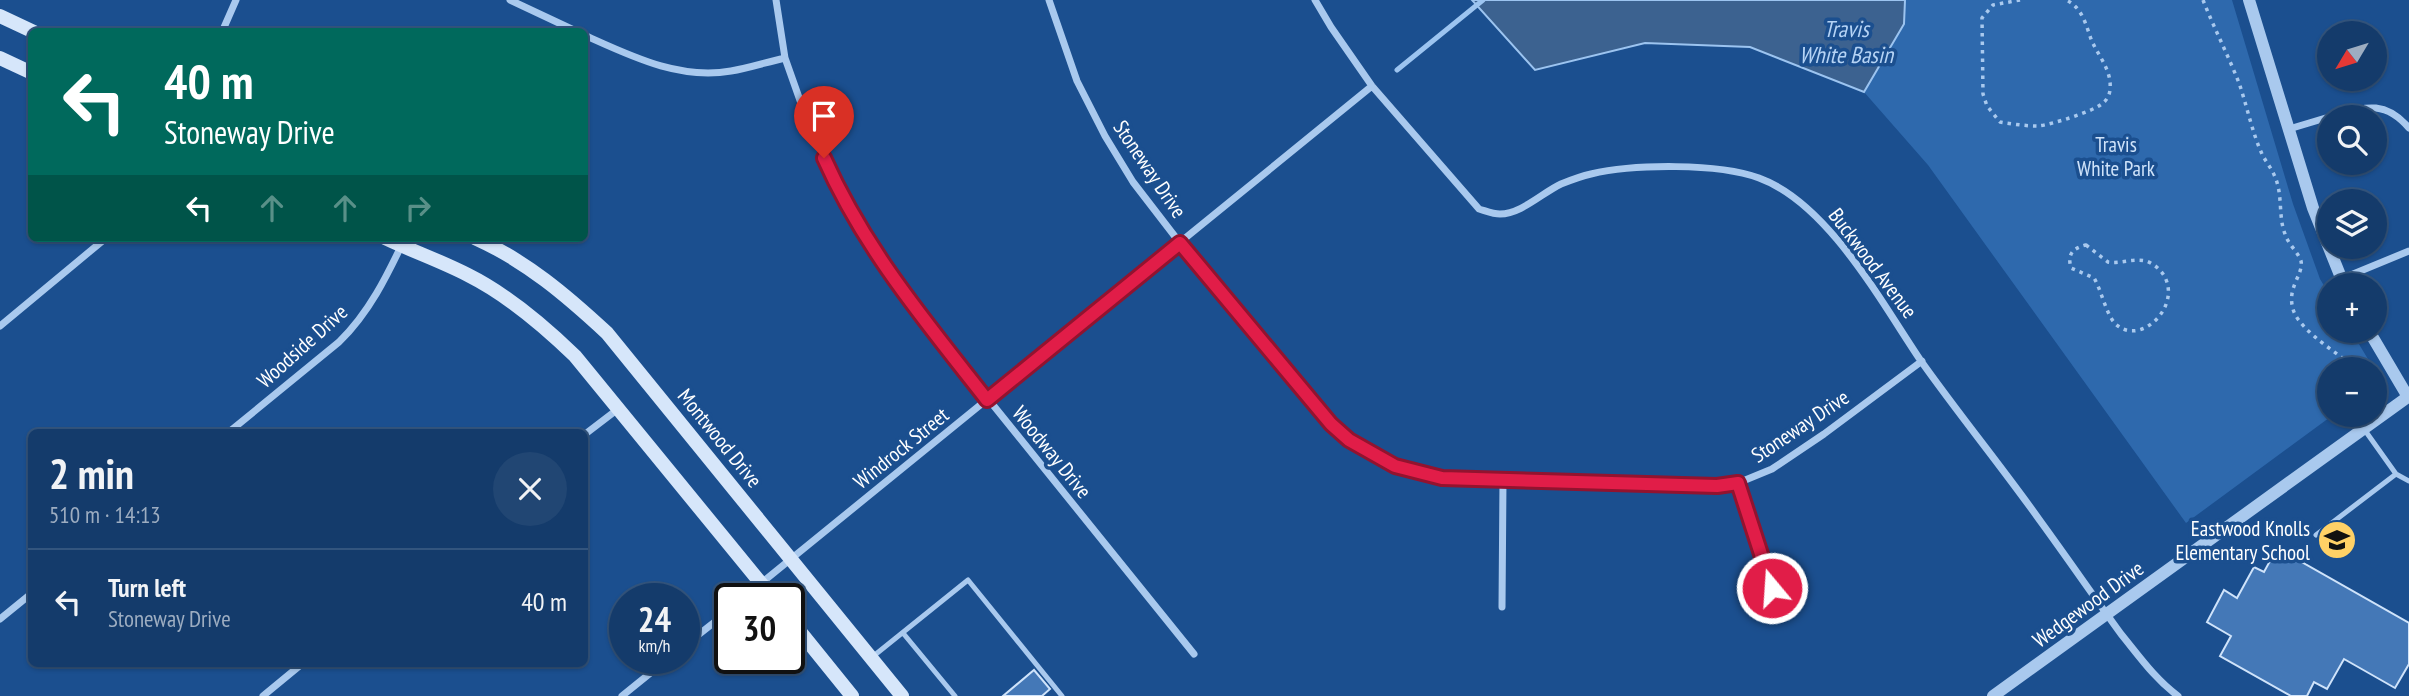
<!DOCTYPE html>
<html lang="en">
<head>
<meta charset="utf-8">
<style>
	body { margin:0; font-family:"PT Sans Narrow",sans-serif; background:#214673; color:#f1f3f6; height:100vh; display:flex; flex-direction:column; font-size:26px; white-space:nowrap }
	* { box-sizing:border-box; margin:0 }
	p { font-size:23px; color:#9dadc1 }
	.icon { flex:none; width:38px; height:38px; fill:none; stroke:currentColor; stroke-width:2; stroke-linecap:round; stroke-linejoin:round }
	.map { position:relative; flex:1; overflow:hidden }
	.details { position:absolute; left:28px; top:429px; width:560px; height:238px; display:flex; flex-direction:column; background:#143b6b; border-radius:10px; box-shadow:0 2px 5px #0004,0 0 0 2px #33557e }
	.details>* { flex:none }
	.top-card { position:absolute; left:28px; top:28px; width:560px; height:214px; border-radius:10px; box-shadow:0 2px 5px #0004,0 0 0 2px #33557e; background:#00695c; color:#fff; overflow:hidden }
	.needle { width:46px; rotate:232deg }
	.controls { position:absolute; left:2317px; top:21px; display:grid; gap:14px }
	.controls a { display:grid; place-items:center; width:70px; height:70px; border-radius:50%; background:#143b6b; box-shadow:0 2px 5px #0004,0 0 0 2px #33557e; font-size:35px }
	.speed { position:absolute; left:609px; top:583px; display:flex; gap:14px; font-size:35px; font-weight:700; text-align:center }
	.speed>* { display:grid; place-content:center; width:91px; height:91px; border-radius:50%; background:#143b6b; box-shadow:0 2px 5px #0004,0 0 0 2px #33557e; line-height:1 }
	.speed small { font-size:18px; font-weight:400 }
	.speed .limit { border:4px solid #111; border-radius:10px; background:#fff; color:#111 }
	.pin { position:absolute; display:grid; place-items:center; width:60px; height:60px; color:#fff; margin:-72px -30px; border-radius:50% 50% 50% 0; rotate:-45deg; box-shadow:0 0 7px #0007 }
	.pin .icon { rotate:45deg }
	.me { position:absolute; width:77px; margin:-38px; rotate:342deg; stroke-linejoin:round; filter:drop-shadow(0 0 5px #0008) }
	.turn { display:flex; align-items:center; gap:24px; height:147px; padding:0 21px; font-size:32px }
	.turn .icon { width:91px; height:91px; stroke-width:2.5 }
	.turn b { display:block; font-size:49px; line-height:60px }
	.lanes { display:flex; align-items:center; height:66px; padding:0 21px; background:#0003; justify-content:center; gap:35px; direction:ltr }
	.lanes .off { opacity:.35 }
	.round { display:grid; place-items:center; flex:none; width:74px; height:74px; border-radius:37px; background:#214673 }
	.headline { display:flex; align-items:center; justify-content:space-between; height:119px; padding:0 21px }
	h1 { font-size:42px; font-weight:700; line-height:52px }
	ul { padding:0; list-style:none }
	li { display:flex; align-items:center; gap:21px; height:105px; padding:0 21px; border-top:2px solid #33557e }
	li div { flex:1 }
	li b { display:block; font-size:26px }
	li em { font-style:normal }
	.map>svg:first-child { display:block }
	.green { fill:#2e69ad }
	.water { fill:#3c6290; stroke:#9cc4f0; stroke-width:2 }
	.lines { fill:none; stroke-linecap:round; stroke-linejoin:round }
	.stream { stroke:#9cc4f0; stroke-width:5 }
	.building { fill:#4478b7; stroke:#cfe3fa; stroke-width:2 }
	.path { stroke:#a9c9ee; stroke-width:3.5; stroke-dasharray:3.5 5; stroke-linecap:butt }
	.service { stroke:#a9c9ee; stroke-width:5 }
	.minor { stroke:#a9c9ee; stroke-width:7 }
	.tertiary { stroke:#a9c9ee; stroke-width:12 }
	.secondary { stroke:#d6e6fa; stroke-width:14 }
	.route-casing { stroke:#92132f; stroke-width:18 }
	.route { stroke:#e11d48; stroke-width:12 }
	.labels { text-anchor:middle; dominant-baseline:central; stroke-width:7; stroke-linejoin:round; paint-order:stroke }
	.park-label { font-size:21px; fill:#cfe3fa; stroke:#1b4f8f }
	.street-label { font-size:21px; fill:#fff; stroke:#1b4f8f }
	.poi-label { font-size:21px; fill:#fff; stroke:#1b4f8f; text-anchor:end }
	.water-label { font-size:23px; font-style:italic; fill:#b5d3f5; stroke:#1b4f8f }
</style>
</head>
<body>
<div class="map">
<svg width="2409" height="696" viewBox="0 0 2409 696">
	<rect width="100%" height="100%" fill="#1b4f8f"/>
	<path class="green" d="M1905 0H2232L2293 204 2320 279 2329 294V331H2351L2374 369H2329V415H2333L2186 523 1928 165 1864 92 1904 24Z"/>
	<path class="water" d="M1472 0H1905L1904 24 1864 92 1750 47 1645 43 1535 70Z"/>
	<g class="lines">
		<path class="stream" d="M1397 70 1483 0"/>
	</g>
	<path class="building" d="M2277 548 2409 623V664L2395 688 2344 659 2327 689 2314 682 2307 696H2291L2220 656 2231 636 2207 622 2224 590 2237 598 2254 567 2264 572Z
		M1034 670 1050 689 1042 696H1003Z"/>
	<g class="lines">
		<path class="path" d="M2020 0 1993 5 1982 18 1983 94 1987 106 2000 122C2012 124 2025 126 2038 126 2050 125 2095 111 2103 103 2107 100 2110 94 2110 89 2112 70 2098 56 2091 39 2086 25 2082 7 2066 0
			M2203 0C2214 28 2228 55 2239 83 2247 106 2252 132 2262 154 2266 162 2272 169 2275 177 2283 195 2278 216 2285 234 2288 244 2298 252 2301 261 2304 275 2285 288 2294 312 2302 332 2340 355 2357 369
			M2086 245 2108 262C2120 264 2133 258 2146 261 2152 263 2159 268 2163 274 2183 304 2143 345 2118 326 2107 319 2102 291 2094 278L2071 268C2067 254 2073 248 2086 245Z
			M2375 385 2385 398"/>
		<path class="service" d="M2364 429 2396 474
			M2316 535 2396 474 2409 481
			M903 633 955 696
			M871 658 968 580 1062 696"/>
		<path class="minor" d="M510 0 578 32
			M776 0 785 58 808 123 853 217 897 286 1194 654
			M1049 0 1077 81 1105 136 1133 182 1180 243 1320 413 1349 440 1395 466 1442 478 1717 486 1738 483 1772 469 1824 434 1922 361
			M1315 0 1331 27 1372 86 1479 209C1486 211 1493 214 1500 214 1521 214 1542 193 1561 184 1571 180 1582 176 1591 174 1634 164 1718 163 1759 178 1828 203 1881 302 1921 361 1960 416 2002 467 2041 522 2068 559 2094 597 2121 634 2139 656 2155 679 2178 696
			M222 32 236 0
			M584 35C631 56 678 80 731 71 749 68 767 62 785 58
			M2329 117C2363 108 2383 98 2409 128
			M2289 129 2329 117
			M2341 279 2409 251
			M0 326 106 238
			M229 432 339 342C369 313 387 276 405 238
			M584 435 618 409
			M1738 483 1781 615
			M743 598 1372 86
			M1502 607 1503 480
			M0 619 32 593
			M684 646 730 610
			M263 696 303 663
			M622 696 669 658"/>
		<path class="tertiary" d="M2249 0 2313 208 2344 285
			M2369 331 2408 397
			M1993 696 2409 396"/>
		<path class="secondary" d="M0 16 34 32
			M0 58 32 73
			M385 238C412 251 441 261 468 275 508 295 543 325 575 356L773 598
			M475 238C526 261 566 295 607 333L902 696
			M789 618 852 696"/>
	</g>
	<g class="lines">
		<defs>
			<path id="route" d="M824 158C865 250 926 322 987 400L1180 243 1331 424 1349 440 1395 466 1442 478 1717 486 1738 483 1772 588"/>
		</defs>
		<use href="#route" class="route-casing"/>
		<use href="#route" class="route"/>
	</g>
	<defs>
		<symbol id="school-disc" viewBox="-11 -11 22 22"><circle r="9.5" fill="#ffd166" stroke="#1b4f8f"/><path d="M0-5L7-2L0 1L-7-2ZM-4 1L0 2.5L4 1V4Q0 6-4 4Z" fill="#111"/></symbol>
	</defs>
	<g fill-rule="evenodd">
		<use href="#school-disc" x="2315" y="518" width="44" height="44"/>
	</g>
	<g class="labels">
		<g class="park-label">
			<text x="2116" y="144">Travis<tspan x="2116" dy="24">White Park</tspan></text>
		</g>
		<g class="street-label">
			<text transform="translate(1150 169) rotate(56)">Stoneway Drive</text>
			<text transform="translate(1873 263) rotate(53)">Buckwood Avenue</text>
			<text transform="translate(302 346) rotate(-42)">Woodside Drive</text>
			<text transform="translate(1800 426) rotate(-34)">Stoneway Drive</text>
			<text transform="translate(720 438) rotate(51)">Montwood Drive</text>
			<text transform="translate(901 448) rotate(-39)">Windrock Street</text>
			<text transform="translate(1052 452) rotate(51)">Woodway Drive</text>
			<text transform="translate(2088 604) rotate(-36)">Wedgewood Drive</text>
		</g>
		<g class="poi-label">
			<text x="2310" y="528">Eastwood Knolls<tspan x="2310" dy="24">Elementary School</tspan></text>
		</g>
		<g class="water-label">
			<text x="1846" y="28">Travis<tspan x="1846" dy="26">White Basin</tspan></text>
		</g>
	</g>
</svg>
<div class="controls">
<a><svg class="needle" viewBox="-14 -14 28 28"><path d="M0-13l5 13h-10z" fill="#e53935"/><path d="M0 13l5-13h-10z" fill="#9dadc1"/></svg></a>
<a><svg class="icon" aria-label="search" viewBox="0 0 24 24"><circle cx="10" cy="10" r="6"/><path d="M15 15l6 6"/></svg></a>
<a><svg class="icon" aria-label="layers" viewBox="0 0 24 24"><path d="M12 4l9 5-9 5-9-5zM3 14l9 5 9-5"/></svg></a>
<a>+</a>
<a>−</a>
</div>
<div class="speed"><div>24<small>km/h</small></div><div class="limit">30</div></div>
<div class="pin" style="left:824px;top:158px;background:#d93025"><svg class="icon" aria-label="arrive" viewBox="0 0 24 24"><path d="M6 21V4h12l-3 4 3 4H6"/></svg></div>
<svg class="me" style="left:1772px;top:588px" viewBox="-20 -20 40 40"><circle r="17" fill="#e11d48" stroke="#fff" stroke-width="3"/><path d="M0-11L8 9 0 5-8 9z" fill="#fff"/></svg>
<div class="top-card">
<div class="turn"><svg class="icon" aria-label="left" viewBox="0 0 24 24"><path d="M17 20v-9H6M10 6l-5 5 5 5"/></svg><div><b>40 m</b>Stoneway Drive</div></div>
<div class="lanes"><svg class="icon" aria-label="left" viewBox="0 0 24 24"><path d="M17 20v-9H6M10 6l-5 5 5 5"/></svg><svg class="icon off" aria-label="ahead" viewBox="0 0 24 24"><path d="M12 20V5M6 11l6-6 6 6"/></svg><svg class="icon off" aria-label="ahead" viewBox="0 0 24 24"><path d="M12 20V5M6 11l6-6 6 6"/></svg><svg class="icon off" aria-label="right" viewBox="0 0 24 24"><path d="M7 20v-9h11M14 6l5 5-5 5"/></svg></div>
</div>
<section class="details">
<div class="headline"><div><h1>2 min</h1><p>510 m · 14:13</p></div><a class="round"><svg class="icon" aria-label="close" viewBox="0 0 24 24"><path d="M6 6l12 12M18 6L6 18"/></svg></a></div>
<ul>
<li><svg class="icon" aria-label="left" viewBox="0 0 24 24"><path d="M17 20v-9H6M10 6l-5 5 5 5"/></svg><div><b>Turn left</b><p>Stoneway Drive</p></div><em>40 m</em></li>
</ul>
</section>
</div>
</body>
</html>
